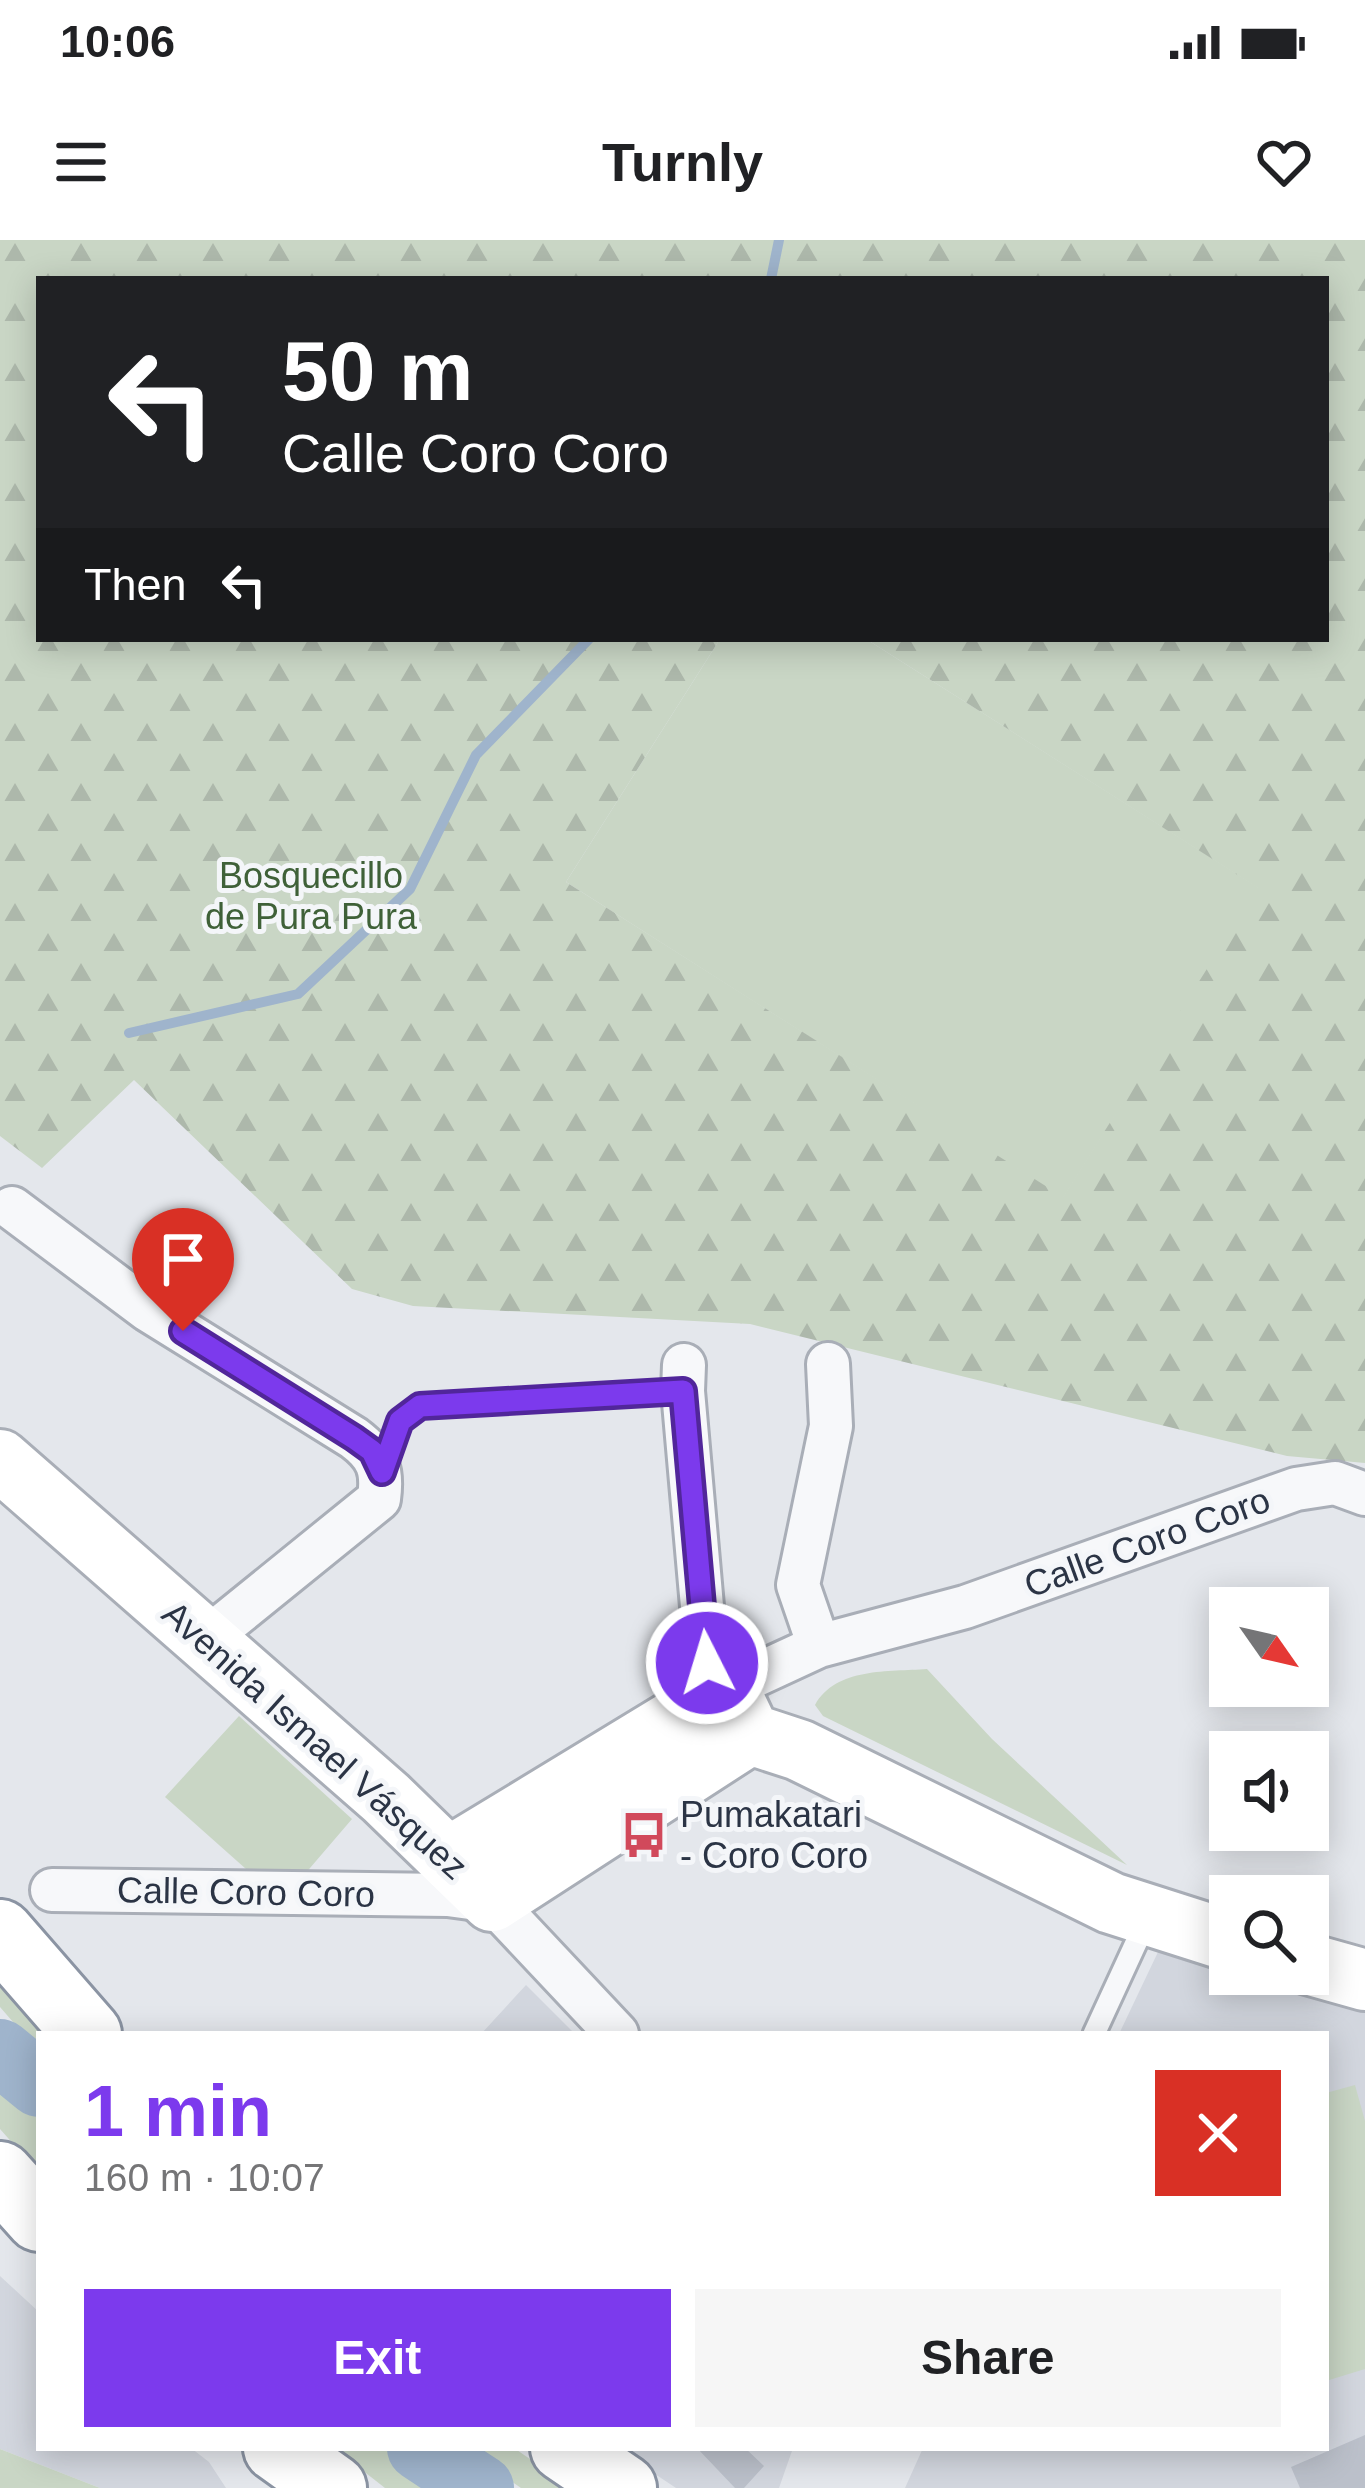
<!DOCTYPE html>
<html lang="en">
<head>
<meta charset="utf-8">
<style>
	body { margin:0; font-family:Helvetica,sans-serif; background:#f6f6f6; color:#202124; height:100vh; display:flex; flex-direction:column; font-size:45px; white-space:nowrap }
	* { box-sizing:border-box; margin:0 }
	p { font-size:39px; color:#757577 }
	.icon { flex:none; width:66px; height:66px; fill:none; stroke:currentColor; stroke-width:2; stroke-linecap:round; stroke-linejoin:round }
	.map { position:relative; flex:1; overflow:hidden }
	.details { position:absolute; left:36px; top:1791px; width:1293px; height:420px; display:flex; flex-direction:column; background:#fff; border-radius:0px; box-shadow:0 6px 30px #0003 }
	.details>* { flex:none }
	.top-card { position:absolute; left:36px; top:36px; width:1293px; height:366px; border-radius:0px; box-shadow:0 6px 30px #0003; background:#202124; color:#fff; overflow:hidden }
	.needle { width:78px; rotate:124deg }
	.tools { position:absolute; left:1209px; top:1347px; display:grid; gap:24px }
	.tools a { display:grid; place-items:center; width:120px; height:120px; border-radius:0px; background:#fff; box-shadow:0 6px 30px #0003; font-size:60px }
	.pin { position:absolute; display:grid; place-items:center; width:102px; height:102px; color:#fff; margin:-123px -51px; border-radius:50% 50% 50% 0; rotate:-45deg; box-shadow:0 0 12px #0007 }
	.pin .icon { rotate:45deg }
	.me { position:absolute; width:132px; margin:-66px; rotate:355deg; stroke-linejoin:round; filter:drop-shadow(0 0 9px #0008) }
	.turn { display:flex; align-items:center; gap:42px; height:252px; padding:0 48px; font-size:54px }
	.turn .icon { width:156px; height:156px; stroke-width:2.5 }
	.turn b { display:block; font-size:84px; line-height:102px }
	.then { display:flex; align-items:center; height:114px; padding:0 48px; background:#0003; gap:24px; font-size:45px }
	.round { display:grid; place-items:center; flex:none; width:126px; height:126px; border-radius:0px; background:#f6f6f6 }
	.summary { display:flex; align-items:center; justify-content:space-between; height:204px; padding:0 48px }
	h1 { font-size:72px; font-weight:600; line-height:90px; color:#7c3aed }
	.button { display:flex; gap:24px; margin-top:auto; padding:24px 48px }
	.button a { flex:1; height:138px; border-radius:0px; background:#7c3aed; color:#fff; font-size:48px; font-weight:600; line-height:138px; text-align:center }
	.button a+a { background:#f6f6f6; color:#202124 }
	.status { display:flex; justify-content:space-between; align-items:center; height:84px; padding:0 60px; background:#fff; direction:ltr }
	.status svg { height:33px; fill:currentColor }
	header { display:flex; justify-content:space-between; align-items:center; height:156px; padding:0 48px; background:#fff; font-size:54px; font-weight:600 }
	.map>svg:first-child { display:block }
	.built { fill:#d2d6de }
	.green { fill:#c9d6c5 }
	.forest { fill:url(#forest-firs); fill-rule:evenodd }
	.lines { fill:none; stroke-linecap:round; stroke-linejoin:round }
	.stream { stroke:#9fb4cc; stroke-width:10 }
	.river { stroke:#9fb4cc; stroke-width:66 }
	.building { fill:#bbc0ca }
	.service-casing { stroke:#a9aeb7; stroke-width:27 }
	.minor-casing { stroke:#a9aeb7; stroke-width:48 }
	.secondary-casing { stroke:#a9aeb7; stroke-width:66 }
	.motorway-casing { stroke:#8b94a3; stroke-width:72 }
	.service { stroke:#f7f8fa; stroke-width:21 }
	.minor { stroke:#f7f8fa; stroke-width:42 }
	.secondary { stroke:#fff; stroke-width:60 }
	.motorway { stroke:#fff; stroke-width:66 }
	.route-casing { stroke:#51269a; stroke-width:30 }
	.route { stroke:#7c3aed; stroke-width:21 }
	.labels { text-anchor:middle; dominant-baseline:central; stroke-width:10; stroke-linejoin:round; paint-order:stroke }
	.park-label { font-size:36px; fill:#3f6138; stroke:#f4f6f9 }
	.street-label { font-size:36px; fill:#2b3445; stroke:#f4f6f9 }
	.poi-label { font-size:36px; fill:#2b3445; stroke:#f4f6f9; text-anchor:start }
</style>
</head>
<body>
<div class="status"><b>10:06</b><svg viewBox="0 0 49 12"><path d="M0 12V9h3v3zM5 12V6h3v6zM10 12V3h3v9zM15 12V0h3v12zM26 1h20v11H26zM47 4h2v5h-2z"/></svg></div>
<header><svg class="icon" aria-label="menu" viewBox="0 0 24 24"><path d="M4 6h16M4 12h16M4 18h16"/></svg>Turnly<svg class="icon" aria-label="heart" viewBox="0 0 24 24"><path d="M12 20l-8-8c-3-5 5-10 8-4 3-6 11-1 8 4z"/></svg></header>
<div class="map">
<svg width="1365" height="2248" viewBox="0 0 1365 2248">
	<defs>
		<pattern id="forest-firs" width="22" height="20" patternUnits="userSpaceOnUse" patternTransform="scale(3)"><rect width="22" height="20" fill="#c9d6c5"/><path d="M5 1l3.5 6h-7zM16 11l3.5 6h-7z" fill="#adb8ab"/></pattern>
	</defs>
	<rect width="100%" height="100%" fill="#e4e7ec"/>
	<path class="built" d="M1158 1712 1365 1772V2248H905L923 2208H1326V1794H1119Z
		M526 1745 575 1794H481Z
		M0 2036 39 2072V2208H191L209 2222 226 2248H100L0 2209Z
		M616 2208H793L779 2248H676Z"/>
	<path class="green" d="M720 399H866L1259 648 1063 958 566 642Z
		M927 1429 992 1499 1127 1625 823 1476 815 1465C836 1427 889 1432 927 1429Z
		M239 1476 352 1579 304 1635 255 1637 165 1557Z
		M0 1720 62 1794H39V1812L0 1767Z
		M0 1827 39 1872V1933L0 1889Z
		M1355 1845 1365 1881V2129L1326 2141V1853Z
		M334 2208H385L443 2248H385Z
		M463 2208H514L572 2248H521Z
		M0 2209 100 2248H0Z"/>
	<path class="forest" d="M0 0H1365V1223L1287 1216 750 1084 413 1066 352 1049 134 840 42 928 0 896ZM39 39H1326V399H866L1258 648 1063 957 566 642 720 399H39Z"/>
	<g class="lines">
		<path class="stream" d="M771 39 779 0
			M129 793 298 754 410 649 476 515 589 399"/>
		<path class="river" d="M0 1812 39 1844
			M420 2208 481 2248"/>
	</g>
	<path class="building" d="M1365 2195V2248H1300L1291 2227Z
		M697 2208H745L764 2226 744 2248H735Z"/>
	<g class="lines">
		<defs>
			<path id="service" d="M383 1231 400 1181 420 1166 683 1151
				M1094 1794 1148 1677"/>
			<path id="minor" d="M12 968 148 1070 354 1198C378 1216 383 1230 379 1259L226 1383 209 1405
				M684 1125 683 1151 707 1423 728 1448 819 1406 965 1367 1296 1249 1335 1243 1365 1254
				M819 1406 798 1345 831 1186 828 1124
				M52 1650 448 1655 492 1661 617 1794"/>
			<path id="secondary" d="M0 1220 386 1558 492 1661 750 1494
				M750 1494 799 1510 1111 1663 1230 1701
				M450 1617 728 1448 750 1494
				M1308 1724 1365 1740"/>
			<path id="motorway" d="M0 1693 88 1794
				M0 1935 39 1978
				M277 2208 333 2248
				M564 2208 623 2248"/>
		</defs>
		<use href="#service" class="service-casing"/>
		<use href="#minor" class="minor-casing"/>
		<use href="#secondary" class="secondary-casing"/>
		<use href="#motorway" class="motorway-casing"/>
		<use href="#service" class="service"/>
		<use href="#minor" class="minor"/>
		<use href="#secondary" class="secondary"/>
		<use href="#motorway" class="motorway"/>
	</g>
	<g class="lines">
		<defs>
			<path id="route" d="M183 1091 354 1198 372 1211 382 1232 400 1181 420 1166 683 1151 707 1423"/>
		</defs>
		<use href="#route" class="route-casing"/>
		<use href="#route" class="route"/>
	</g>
	<defs>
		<symbol id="bus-bare" viewBox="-9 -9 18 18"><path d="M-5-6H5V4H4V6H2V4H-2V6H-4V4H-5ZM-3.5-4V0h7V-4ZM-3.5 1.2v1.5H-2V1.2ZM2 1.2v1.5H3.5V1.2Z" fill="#d1495b" stroke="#f4f6f9" stroke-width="2.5" paint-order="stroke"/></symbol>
	</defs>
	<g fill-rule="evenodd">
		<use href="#bus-bare" x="611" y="1562" width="66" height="66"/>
	</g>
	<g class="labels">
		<g class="park-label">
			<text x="311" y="635">Bosquecillo<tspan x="311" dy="41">de Pura Pura</tspan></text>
		</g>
		<g class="street-label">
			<text transform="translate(1147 1302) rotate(-20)">Calle Coro Coro</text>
			<text transform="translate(315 1500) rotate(42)">Avenida Ismael Vásquez</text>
			<text transform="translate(246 1652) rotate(1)">Calle Coro Coro</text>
		</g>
		<g class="poi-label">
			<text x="680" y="1574">Pumakatari<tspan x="680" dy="41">- Coro Coro</tspan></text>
		</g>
	</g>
</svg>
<div class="tools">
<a><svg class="needle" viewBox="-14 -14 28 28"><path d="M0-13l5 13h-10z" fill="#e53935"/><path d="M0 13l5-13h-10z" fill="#757577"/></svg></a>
<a><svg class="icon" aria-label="sound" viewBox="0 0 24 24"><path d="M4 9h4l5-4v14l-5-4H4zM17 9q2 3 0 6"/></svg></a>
<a><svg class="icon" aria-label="search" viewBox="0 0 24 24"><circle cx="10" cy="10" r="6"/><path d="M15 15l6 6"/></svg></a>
</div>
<div class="pin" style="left:183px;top:1091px;background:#d93025"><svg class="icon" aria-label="arrive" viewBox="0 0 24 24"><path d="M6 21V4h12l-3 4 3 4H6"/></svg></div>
<svg class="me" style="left:707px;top:1423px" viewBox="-20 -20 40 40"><circle r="17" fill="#7c3aed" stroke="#fff" stroke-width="3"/><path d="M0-11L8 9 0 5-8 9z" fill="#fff"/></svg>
<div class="top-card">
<div class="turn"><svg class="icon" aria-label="left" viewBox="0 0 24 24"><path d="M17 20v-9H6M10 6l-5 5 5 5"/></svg><div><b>50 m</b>Calle Coro Coro</div></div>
<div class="then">Then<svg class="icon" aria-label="left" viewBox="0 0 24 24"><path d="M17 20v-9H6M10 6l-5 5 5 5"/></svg></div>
</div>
<section class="details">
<div class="summary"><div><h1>1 min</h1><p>160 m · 10:07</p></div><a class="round" style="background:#d93025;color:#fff"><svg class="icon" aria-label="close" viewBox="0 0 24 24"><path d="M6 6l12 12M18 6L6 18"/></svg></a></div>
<div class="button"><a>Exit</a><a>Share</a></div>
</section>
</div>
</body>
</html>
